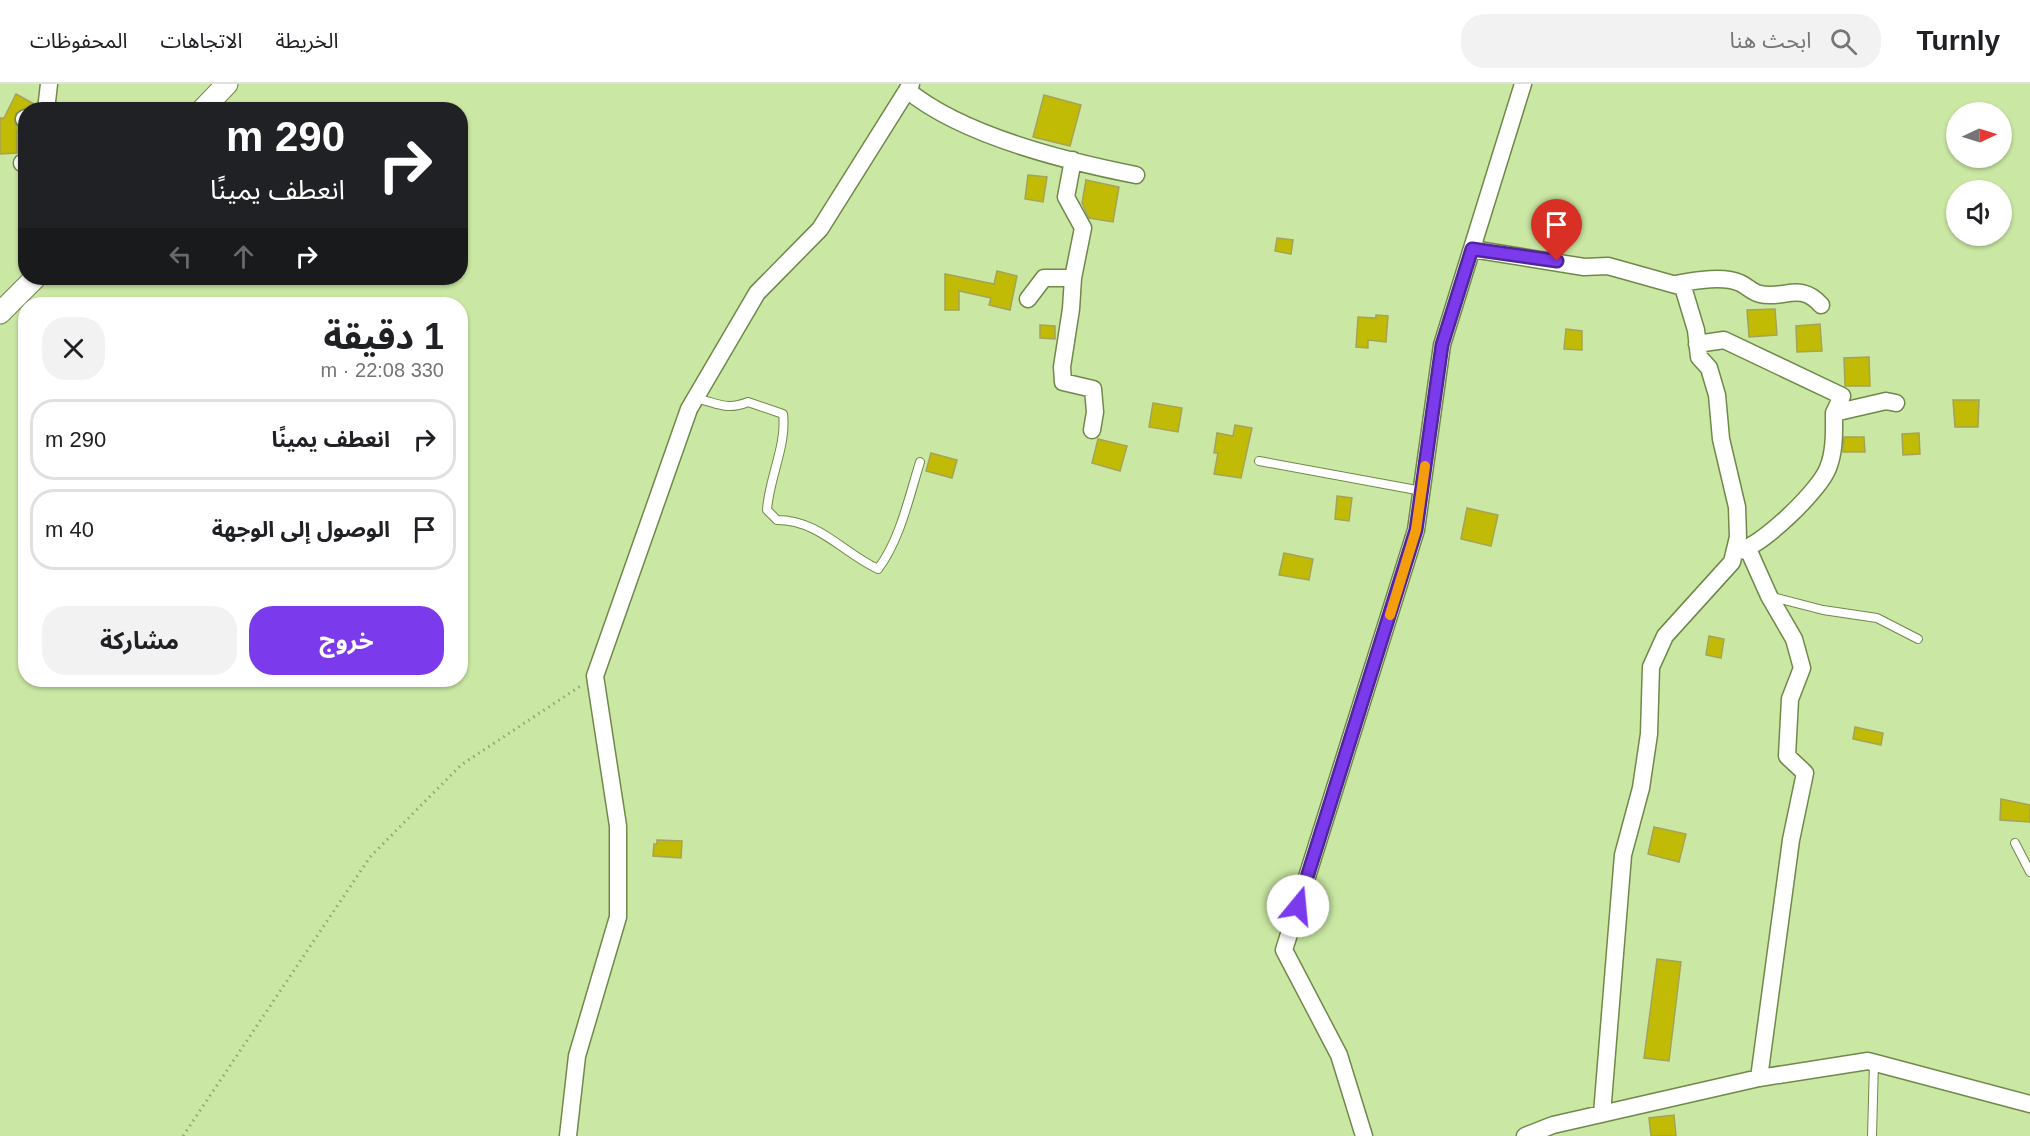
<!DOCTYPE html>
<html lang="ar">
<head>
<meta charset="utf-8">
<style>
	body { margin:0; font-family:Arial,"Noto Sans Arabic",sans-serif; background:#f2f2f2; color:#202124; direction:rtl; height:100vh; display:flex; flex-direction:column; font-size:22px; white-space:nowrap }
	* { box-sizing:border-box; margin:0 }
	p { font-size:20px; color:#757577 }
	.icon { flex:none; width:33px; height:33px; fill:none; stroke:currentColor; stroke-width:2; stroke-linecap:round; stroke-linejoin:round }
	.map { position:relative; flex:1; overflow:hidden; direction:ltr }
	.side { position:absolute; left:18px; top:213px; width:450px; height:390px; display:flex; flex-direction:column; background:#fff; border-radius:24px; box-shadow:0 2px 4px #0004; direction:rtl }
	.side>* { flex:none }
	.hud { position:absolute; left:18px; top:18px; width:450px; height:183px; border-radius:24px; box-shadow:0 2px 4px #0004; direction:rtl; background:#202124; color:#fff; overflow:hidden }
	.needle { width:39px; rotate:86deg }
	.buttons { position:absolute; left:1946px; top:18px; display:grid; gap:12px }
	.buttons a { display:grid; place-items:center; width:66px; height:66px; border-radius:50%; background:#fff; box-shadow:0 2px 4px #0004; font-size:30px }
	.pin { position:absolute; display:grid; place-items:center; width:51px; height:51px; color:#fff; margin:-62px -26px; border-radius:50% 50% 50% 0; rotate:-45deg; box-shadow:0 0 6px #0007 }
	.pin .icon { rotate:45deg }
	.me { position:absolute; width:66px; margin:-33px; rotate:17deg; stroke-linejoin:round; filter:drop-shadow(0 0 4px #0008) }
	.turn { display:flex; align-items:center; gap:21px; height:126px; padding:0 24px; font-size:27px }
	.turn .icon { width:78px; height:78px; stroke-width:2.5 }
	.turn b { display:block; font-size:42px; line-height:51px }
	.lanes { display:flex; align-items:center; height:57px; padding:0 24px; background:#0003; justify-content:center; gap:30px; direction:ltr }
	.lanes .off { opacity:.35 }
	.round { display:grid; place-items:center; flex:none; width:63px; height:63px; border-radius:24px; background:#f2f2f2 }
	.overview { display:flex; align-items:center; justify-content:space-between; height:102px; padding:0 24px }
	h1 { font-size:36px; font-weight:700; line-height:45px }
	.action { display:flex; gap:12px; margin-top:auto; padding:12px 24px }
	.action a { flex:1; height:69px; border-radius:24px; background:#7c3aed; color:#fff; font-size:24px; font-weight:700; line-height:69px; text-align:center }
	.action a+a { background:#f2f2f2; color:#202124 }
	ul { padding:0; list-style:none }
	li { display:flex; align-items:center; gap:18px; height:81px; margin:0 12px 9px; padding:0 12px; border:3px solid #e0e0e0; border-radius:24px }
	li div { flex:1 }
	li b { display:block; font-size:22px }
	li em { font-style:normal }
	header { display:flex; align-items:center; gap:36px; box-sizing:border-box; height:84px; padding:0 30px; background:#fff; border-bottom:2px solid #e0e0e0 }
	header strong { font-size:28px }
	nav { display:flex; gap:33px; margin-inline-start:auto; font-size:21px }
	.search { width:420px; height:54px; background:#f2f2f2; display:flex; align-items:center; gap:15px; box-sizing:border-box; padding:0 21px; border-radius:24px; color:#757577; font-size:22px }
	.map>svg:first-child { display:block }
	.building { fill:#c1bb05; stroke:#a4a359; stroke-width:1.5 }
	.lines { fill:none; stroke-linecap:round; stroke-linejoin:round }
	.service-casing { stroke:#6e8948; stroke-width:10 }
	.minor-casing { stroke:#6e8948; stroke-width:19 }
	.tertiary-casing { stroke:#6e8948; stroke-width:23 }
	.path { stroke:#90a772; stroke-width:3; stroke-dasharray:1.5 4.5; stroke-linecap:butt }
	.service { stroke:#fff; stroke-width:8 }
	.minor { stroke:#fff; stroke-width:16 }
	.tertiary { stroke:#fff; stroke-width:21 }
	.route-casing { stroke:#51269a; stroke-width:15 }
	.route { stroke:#7c3aed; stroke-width:10 }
	.slow { stroke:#f59e0b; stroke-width:10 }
</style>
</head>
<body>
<header>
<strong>Turnly</strong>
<div class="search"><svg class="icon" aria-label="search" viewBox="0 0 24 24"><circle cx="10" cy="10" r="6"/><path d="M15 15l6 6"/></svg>ابحث هنا</div>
<nav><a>الخريطة</a><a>الاتجاهات</a><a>المحفوظات</a></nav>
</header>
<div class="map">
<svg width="2030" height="1052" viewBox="0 0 2030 1052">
	<rect width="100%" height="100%" fill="#cae8a3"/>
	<path class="building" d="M16 10 36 21V26L26 24 16 29 15 40 26 45 17 47V69L0 70V34H4Z
		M1044 11 1081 21 1070 62 1033 53Z
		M1028 91 1047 93 1043 118 1025 115Z
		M1086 96 1119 103 1113 138 1089 134 1082 119Z
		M1277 154 1293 156 1291 170 1275 167Z
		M997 187 1017 192 1010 226 989 221 991 214 959 207V226H945V190L994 200Z
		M1775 225 1777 251 1749 253 1747 226Z
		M1376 231 1388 232 1386 258 1368 256V264L1356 263 1358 233 1376 234Z
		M1820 240 1822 267 1797 268 1796 242Z
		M1040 241 1055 242V255L1040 254Z
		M1566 245 1582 247V266L1564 265Z
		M1869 273 1870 302H1845L1844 274Z
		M1953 316H1979L1978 343H1955Z
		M1153 319 1182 324 1178 348 1149 343Z
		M1235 341 1252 344 1241 394 1214 390 1218 369H1214L1217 349 1233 352Z
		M1919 349 1920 370 1903 371 1902 350Z
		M1844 353H1864L1865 368H1843Z
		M1098 355 1127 362 1120 387 1092 379Z
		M931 369 957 376 952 394 926 387Z
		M1337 412 1352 414 1349 437 1335 435Z
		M1467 424 1498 431 1491 462 1461 455Z
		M1284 469 1313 475 1309 496 1279 491Z
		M1709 552 1724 555 1721 574 1706 571Z
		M1855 643 1883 649 1881 661 1853 655Z
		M2001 715 2030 721V738L2000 736Z
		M1654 743 1686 750 1679 778 1648 770Z
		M657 756 682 757 681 774 653 772 654 760H657Z
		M1657 875 1681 878 1669 977 1644 974Z
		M1674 1031 1676 1052H1651L1649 1034Z"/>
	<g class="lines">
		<defs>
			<path id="service" d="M695 314C718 319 726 327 748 318L783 330C787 361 769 394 767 426L777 436C819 436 843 469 878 485 900 456 909 413 920 378
				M1259 377 1422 407
				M1769 512 1823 526 1877 534 1918 555
				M2015 759 2030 788
				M1872 1052 1874 978"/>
			<path id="minor" d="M907 6C963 52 1065 77 1136 91
				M46 26 49 0
				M24 35 26 34
				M22 79H26
				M1472 165 1584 183 1608 182 1683 203 1696 246 1699 273 1709 284 1717 311 1721 355 1737 423 1738 453 1732 478 1665 552 1651 583 1649 650 1641 704 1623 771 1602 1030
				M1073 194 1071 225 1062 283 1063 298 1093 305 1095 328 1092 346
				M1675 200C1693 197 1723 191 1740 199 1747 202 1753 209 1760 210 1783 216 1800 197 1821 221
				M1028 215 1044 194H1073L1083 144 1066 113 1073 76
				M1697 260 1724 256 1842 312 1834 329
				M1748 465 1769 512 1794 555 1802 584 1790 615 1787 672 1805 689 1791 756 1759 994
				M1738 467C1761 463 1820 406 1828 384 1835 366 1834 348 1834 329L1886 317 1896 319
				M568 1052 577 972 618 833V742L595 592 689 325 757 209 820 145 911 0
				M1364 1052 1339 971 1284 866 1416 446 1442 261 1523 0
				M1525 1052 1553 1041 1759 994 1868 977 2030 1020"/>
			<path id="tertiary" d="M202 26 227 0
				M0 229 35 194"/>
		</defs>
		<use href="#service" class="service-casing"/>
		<use href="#minor" class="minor-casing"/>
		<use href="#tertiary" class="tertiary-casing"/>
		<path class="path" d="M183 1052 370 773 461 681 582 601"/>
		<use href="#service" class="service"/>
		<use href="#minor" class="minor"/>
		<use href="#tertiary" class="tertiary"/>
	</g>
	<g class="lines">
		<defs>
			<path id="route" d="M1298 822 1416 446 1442 261 1472 165 1557 177"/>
		</defs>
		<use href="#route" class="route-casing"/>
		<use href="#route" class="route"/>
		<path class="slow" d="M1390 531 1416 446 1425 382"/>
	</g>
</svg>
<div class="buttons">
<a><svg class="needle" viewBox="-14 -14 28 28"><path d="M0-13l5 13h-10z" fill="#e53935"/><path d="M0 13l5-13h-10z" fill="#757577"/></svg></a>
<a><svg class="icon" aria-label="sound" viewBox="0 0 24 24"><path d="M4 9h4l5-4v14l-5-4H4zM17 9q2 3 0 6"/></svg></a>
</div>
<div class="pin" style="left:1557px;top:177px;background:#d93025"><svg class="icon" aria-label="arrive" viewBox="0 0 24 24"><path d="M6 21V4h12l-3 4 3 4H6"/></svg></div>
<svg class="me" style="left:1298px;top:822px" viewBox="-20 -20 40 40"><circle r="19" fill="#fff"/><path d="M0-13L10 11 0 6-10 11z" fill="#7c3aed"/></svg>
<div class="hud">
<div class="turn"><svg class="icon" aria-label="right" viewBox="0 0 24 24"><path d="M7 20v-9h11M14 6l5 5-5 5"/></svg><div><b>290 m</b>انعطف يمينًا</div></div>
<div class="lanes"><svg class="icon off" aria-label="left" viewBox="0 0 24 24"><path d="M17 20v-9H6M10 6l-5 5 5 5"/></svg><svg class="icon off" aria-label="ahead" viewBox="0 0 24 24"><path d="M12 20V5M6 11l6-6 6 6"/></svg><svg class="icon" aria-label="right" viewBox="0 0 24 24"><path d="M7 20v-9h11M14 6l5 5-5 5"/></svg></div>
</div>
<section class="side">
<div class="overview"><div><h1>1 دقيقة</h1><p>330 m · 22:08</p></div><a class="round"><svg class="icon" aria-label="close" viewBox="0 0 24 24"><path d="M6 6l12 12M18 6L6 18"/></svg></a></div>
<ul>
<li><svg class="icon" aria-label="right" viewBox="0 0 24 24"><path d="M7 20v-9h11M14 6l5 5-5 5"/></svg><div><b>انعطف يمينًا</b></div><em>290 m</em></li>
<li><svg class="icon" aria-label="arrive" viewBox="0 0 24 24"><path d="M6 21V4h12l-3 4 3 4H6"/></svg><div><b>الوصول إلى الوجهة</b></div><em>40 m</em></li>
</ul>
<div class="action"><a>خروج</a><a>مشاركة</a></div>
</section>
</div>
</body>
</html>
